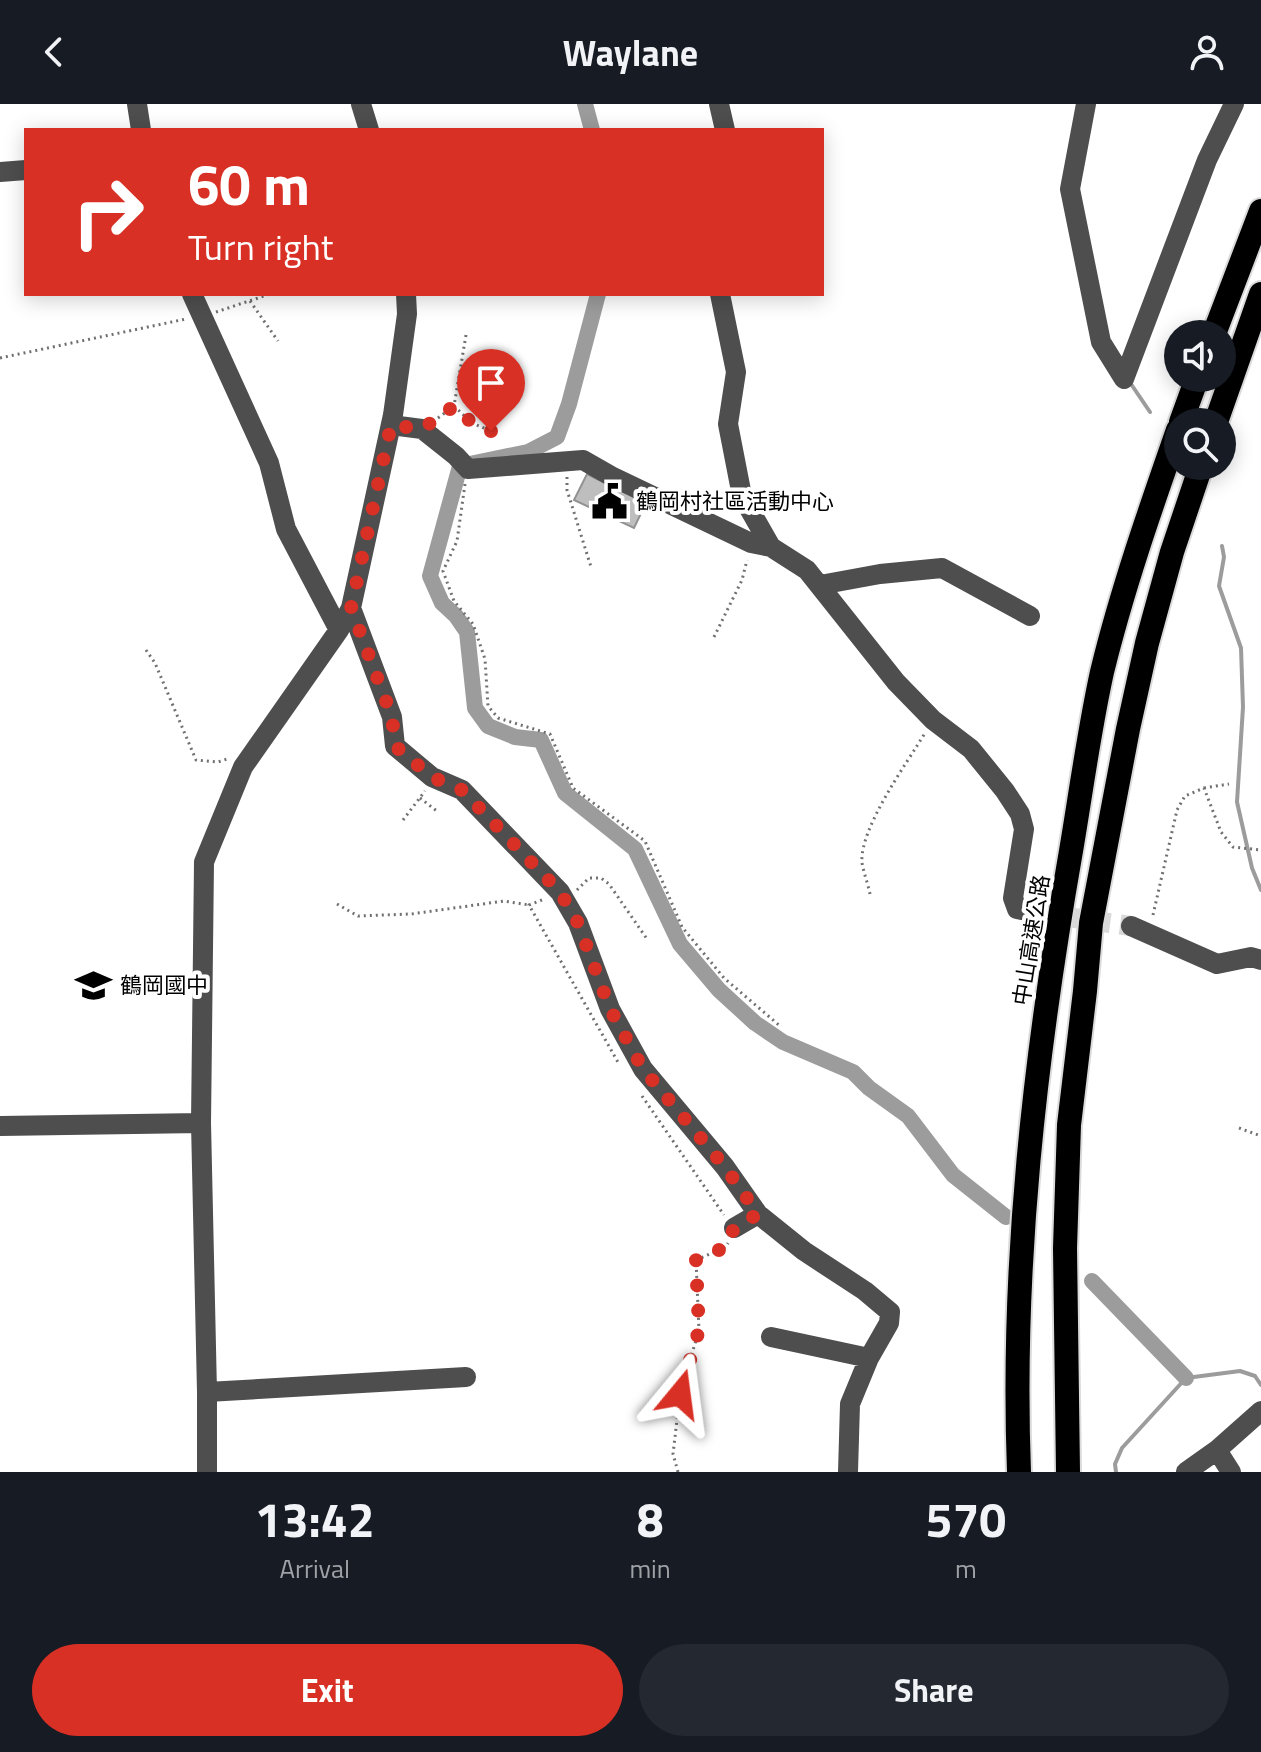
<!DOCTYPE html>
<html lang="en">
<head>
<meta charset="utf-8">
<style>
	body { margin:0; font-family:"Titillium Web","Noto Sans TC",sans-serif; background:#242831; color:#f1f3f6; height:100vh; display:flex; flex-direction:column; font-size:30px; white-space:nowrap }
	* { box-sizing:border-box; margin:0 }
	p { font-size:26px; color:#9ea1a6 }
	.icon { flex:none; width:44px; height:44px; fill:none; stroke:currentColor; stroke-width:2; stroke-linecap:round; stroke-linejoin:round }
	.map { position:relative; height:1368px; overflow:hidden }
	.panel { display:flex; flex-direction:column; background:#171b24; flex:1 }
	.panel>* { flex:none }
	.hud { position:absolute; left:24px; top:24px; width:800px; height:168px; border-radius:0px; box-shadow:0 4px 20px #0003; background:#d93025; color:#fff; overflow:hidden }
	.controls { position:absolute; left:1164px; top:216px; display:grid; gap:16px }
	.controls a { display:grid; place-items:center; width:72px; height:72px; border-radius:50%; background:#171b24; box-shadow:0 4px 20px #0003; font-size:40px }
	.pin { position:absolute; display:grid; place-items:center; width:68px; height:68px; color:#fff; margin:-82px -34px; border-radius:50% 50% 50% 0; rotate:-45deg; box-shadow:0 0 8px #0007 }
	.pin .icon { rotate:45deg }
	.me { position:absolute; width:88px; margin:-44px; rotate:16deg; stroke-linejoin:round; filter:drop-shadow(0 0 6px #0008) }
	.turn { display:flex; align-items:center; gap:28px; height:168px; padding:0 32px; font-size:36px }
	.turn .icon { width:104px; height:104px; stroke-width:2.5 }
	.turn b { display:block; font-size:56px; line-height:68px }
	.eta { display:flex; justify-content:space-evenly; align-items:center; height:136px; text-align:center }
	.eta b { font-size:48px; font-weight:700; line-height:56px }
	.button { display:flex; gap:16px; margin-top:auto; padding:16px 32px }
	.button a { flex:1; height:92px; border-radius:48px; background:#d93025; color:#fff; font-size:32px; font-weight:700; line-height:92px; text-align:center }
	.button a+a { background:#242831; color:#f1f3f6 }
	header { display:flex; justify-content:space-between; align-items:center; height:104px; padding:0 32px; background:#171b24; font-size:36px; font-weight:700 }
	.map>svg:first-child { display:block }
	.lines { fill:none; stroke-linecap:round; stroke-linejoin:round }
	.stream { stroke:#9c9c9c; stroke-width:4 }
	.canal { stroke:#9c9c9c; stroke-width:16 }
	.building { fill:#bebebe; stroke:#929292; stroke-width:2 }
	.minor-tunnel { stroke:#d9d9d9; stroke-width:20; stroke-dasharray:20 10; stroke-linecap:butt }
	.highway-casing { stroke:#dbdbdb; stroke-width:28 }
	.path { stroke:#707070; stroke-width:3; stroke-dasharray:2 4; stroke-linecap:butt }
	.minor { stroke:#4e4e4e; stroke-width:20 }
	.highway { stroke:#000; stroke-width:24 }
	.route { stroke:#d93025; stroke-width:14; stroke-dasharray:0 25.2 }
	.labels { text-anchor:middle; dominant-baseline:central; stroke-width:8; stroke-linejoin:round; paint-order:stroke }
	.poi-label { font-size:22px; fill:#000; stroke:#fff; text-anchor:start }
	.street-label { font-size:22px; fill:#000; stroke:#fff }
</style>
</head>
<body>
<header><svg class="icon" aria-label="back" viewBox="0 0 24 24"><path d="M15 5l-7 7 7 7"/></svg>Waylane<svg class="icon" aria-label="person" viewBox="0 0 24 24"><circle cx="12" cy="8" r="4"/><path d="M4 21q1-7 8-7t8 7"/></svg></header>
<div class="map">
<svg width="1261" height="1368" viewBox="0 0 1261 1368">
	<rect width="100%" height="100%" fill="#fff"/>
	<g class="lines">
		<path class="stream" d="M1131 280 1150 308
			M1222 442 1224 453 1219 482 1241 544 1243 603 1237 698 1252 764 1261 786
			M1116 1368 1115 1360 1122 1344 1186 1274 1240 1267 1255 1272 1261 1281"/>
		<path class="canal" d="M585 0 592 26
			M598 190 569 300 557 333 528 348 460 362 430 472 442 499 456 512 467 528 475 604 488 622 515 633 541 636 565 689 635 745 680 840 719 886 755 919 783 938 853 968 869 984 908 1012 953 1071 1006 1113
			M1092 1177 1186 1274"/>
	</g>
	<path class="building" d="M587 370 646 399 634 424 574 396Z"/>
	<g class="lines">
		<path class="minor-tunnel" d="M1031 808 1131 822"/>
		<defs>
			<path id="highway" d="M1214 230 1261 107
				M1181 318 1197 274
				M1216 318 1261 190
				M1019 1368C1011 1160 1035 952 1071 747 1081 688 1089 627 1102 568 1122 486 1150 406 1178 326
				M1068 1368 1065 1144 1069 1021 1085 887 1091 819 1128 625 1147 539 1172 448 1201 362"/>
		</defs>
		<use href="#highway" class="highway-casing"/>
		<path class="path" d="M250 197 278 237
			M216 208 270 190
			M0 254 186 215
			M454 302 472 319 491 327
			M438 314 454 302 466 231
			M567 373V386L591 463
			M465 380 457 437 443 467 454 497 473 520 485 555 488 602 498 614 550 630 573 684 645 737 682 823 724 874 780 922
			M714 533 742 476 747 456
			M146 546 155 559 196 656 218 658 227 655
			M1204 684 1229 680
			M420 694 438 708
			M403 716 425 687
			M577 786 589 774H601L609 780 647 835
			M870 790C868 780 864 770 862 759 859 725 907 659 925 629
			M542 796 529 801 619 960
			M337 800 358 812 411 810 504 797 529 801
			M1153 811 1177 706 1185 692 1204 684 1221 728 1233 743 1261 746
			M642 992 724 1111
			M1239 1024 1261 1032
			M678 1368 673 1350 680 1290 699 1226 696 1156 726 1143 728 1139"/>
		<path class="minor" d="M137 0 141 26
			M361 0 369 26
			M719 0 725 26
			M1086 0 1070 85 1101 238 1124 275
			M0 68 26 66
			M192 190 269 359 286 425 339 526
			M720 190 736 268 728 320 742 392 771 443
			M1124 275 1207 56 1234 0
			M391 321 422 325 456 352 468 365 583 356 611 372 751 439 771 443 807 466 896 578 933 616 971 645 1005 687 1020 710 1024 725 1013 794 1017 805 1031 808
			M820 481 880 470 942 464 1030 512
			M351 504 392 613 395 642 432 673 462 686 560 788 578 819 610 905 643 965 725 1063 758 1110
			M1131 822 1217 860 1251 853 1261 856
			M0 1022 201 1019
			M734 1124 758 1110 804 1147 865 1187 890 1208 889 1219 869 1254 850 1300 848 1368
			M771 1233 869 1254
			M207 1288 466 1273
			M1217 1346 1231 1368
			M207 1368V1288L201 1019 204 758 243 663 339 526 351 504 393 311 407 210 406 190
			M1186 1368 1217 1346 1261 1307"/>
		<use href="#highway" class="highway"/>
	</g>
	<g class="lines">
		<path class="route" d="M491 327 472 319 454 302 422 325 391 321 351 504 392 613 395 642 432 673 462 686 560 788 578 819 610 905 643 965 725 1063 758 1110 734 1124 726 1143 696 1156 699 1226 680 1290"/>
	</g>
	<defs>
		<symbol id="civic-bare" viewBox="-9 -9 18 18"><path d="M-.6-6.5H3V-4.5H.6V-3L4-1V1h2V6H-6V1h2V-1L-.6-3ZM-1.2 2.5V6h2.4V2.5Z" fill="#000" stroke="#fff" stroke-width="2.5" paint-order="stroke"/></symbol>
		<symbol id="school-bare" viewBox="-9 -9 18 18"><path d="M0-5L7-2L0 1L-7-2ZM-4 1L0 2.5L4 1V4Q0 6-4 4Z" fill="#000" stroke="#fff" stroke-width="2.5" paint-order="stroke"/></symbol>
	</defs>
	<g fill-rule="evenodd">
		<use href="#civic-bare" x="584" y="372" width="51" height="51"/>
		<use href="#school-bare" x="68" y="856" width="51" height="51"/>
	</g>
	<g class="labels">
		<g class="poi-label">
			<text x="636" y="397">鶴岡村社區活動中心</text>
			<text x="120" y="881">鶴岡國中</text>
		</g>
		<g class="street-label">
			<text transform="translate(1031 836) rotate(-81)">中山高速公路</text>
		</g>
	</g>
</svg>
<div class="controls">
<a><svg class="icon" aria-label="sound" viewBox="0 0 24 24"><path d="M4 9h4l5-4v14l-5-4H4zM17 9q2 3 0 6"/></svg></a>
<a><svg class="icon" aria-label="search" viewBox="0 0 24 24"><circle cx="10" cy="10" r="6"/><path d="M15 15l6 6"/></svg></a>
</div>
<div class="pin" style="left:491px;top:327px;background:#d93025"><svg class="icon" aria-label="arrive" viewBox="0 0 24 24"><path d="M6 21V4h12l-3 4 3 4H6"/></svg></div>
<svg class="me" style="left:680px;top:1290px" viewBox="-20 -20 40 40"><path d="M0-17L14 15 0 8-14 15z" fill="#d93025" stroke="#fff" stroke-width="4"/></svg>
<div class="hud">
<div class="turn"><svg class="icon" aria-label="right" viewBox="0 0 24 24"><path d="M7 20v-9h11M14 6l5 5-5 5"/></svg><div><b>60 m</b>Turn right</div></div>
</div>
</div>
<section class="panel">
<div class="eta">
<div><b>13:42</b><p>Arrival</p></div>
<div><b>8</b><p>min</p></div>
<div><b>570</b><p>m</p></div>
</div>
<div class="button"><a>Exit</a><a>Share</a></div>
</section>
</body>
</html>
